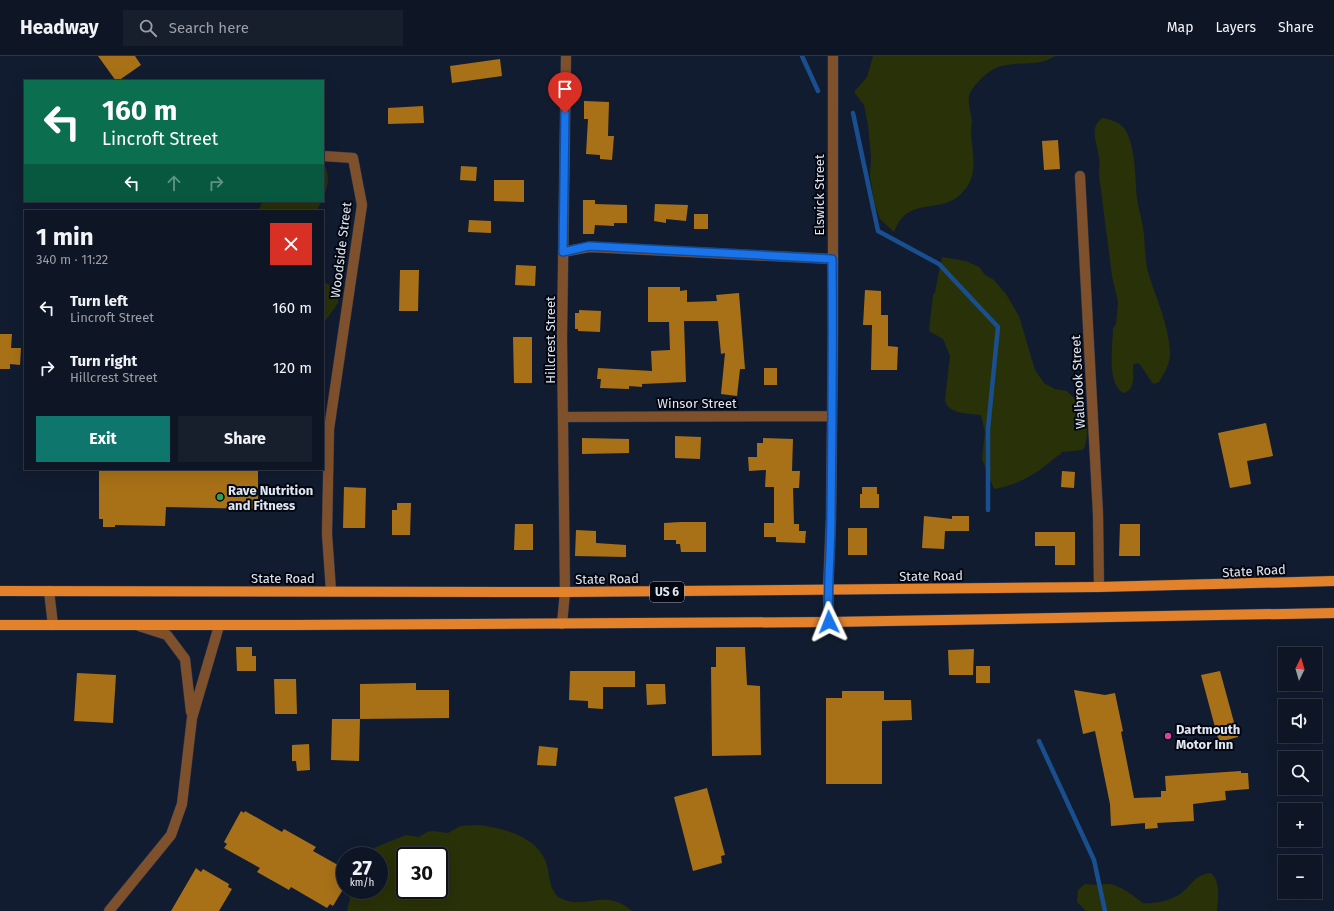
<!DOCTYPE html>
<html lang="en">
<head>
<meta charset="utf-8">
<style>
	body { margin:0; font-family:"Fira Sans",sans-serif; background:#171e2c; color:#f1f3f6; height:100vh; display:flex; flex-direction:column; font-size:15px; white-space:nowrap }
	* { box-sizing:border-box; margin:0 }
	p { font-size:13px; color:#9b9fa6 }
	.icon { flex:none; width:22px; height:22px; fill:none; stroke:currentColor; stroke-width:2; stroke-linecap:round; stroke-linejoin:round }
	.map { position:relative; flex:1; overflow:hidden }
	.sheet { position:absolute; left:24px; top:154px; width:300px; height:260px; display:flex; flex-direction:column; background:#0e1524; border-radius:0px; box-shadow:0 4px 16px #0002,0 0 0 1px #2e3441 }
	.sheet>* { flex:none }
	.banner { position:absolute; left:24px; top:24px; width:300px; height:122px; border-radius:0px; box-shadow:0 4px 16px #0002,0 0 0 1px #2e3441; background:#0b6e4f; color:#fff; overflow:hidden }
	.needle { width:26px; rotate:5deg }
	.tools { position:absolute; left:1278px; top:591px; display:grid; gap:8px }
	.tools a { display:grid; place-items:center; width:44px; height:44px; border-radius:0px; background:#0e1524; box-shadow:0 4px 16px #0002,0 0 0 1px #2e3441; font-size:20px }
	.speed { position:absolute; left:336px; top:791px; display:flex; gap:8px; font-size:20px; font-weight:700; text-align:center }
	.speed>* { display:grid; place-content:center; width:52px; height:52px; border-radius:50%; background:#0e1524; box-shadow:0 4px 16px #0002,0 0 0 1px #2e3441; line-height:1 }
	.speed small { font-size:10px; font-weight:400 }
	.speed .limit { border:2px solid #111; border-radius:6px; background:#fff; color:#111 }
	.pin { position:absolute; display:grid; place-items:center; width:34px; height:34px; color:#fff; margin:-41px -17px; border-radius:50% 50% 50% 0; rotate:-45deg; box-shadow:0 0 4px #0007 }
	.pin .icon { rotate:45deg }
	.me { position:absolute; width:44px; margin:-22px; rotate:358deg; stroke-linejoin:round; filter:drop-shadow(0 0 3px #0008) }
	.turn { display:flex; align-items:center; gap:14px; height:84px; padding:0 12px; font-size:18px }
	.turn .icon { width:52px; height:52px; stroke-width:2.5 }
	.turn b { display:block; font-size:28px; line-height:34px }
	.lanes { display:flex; align-items:center; height:38px; padding:0 12px; background:#0003; justify-content:center; gap:20px; direction:ltr }
	.lanes .off { opacity:.35 }
	.round { display:grid; place-items:center; flex:none; width:42px; height:42px; border-radius:0px; background:#171e2c }
	.head { display:flex; align-items:center; justify-content:space-between; height:68px; padding:0 12px }
	h1 { font-size:24px; font-weight:700; line-height:30px }
	.action { display:flex; gap:8px; margin-top:auto; padding:8px 12px }
	.action a { flex:1; height:46px; border-radius:0px; background:#0f766e; color:#fff; font-size:16px; font-weight:700; line-height:46px; text-align:center }
	.action a+a { background:#171e2c; color:#f1f3f6 }
	ul { padding:0; list-style:none }
	li { display:flex; align-items:center; gap:12px; height:60px; padding:0 12px }
	li div { flex:1 }
	li b { display:block; font-size:15px }
	li em { font-style:normal }
	header { display:flex; align-items:center; gap:24px; box-sizing:border-box; height:56px; padding:0 20px; background:#0e1524; border-bottom:1px solid #2e3441 }
	header strong { font-size:19px }
	nav { display:flex; gap:22px; margin-inline-start:auto; font-size:14px }
	.search { width:280px; height:36px; background:#171e2c; display:flex; align-items:center; gap:10px; box-sizing:border-box; padding:0 14px; border-radius:0px; color:#9b9fa6; font-size:15px }
	.map>svg:first-child { display:block }
	.green { fill:#293108; fill-rule:evenodd }
	.lines { fill:none; stroke-linecap:round; stroke-linejoin:round }
	.stream { stroke:#1a4f8f; stroke-width:4.5 }
	.building { fill:#a87118 }
	.street-casing { stroke:#2f384c; stroke-width:11 }
	.primary-casing { stroke:#2f384c; stroke-width:11 }
	.street { stroke:#7f502c; stroke-width:10 }
	.primary { stroke:#e3822b; stroke-width:10 }
	.route-casing { stroke:#114b97; stroke-width:10 }
	.route { stroke:#1a73e8; stroke-width:7 }
	.leisure-dot { fill:#2e9e5b; stroke:#04070f; stroke-width:1.5 }
	.hotel-dot { fill:#d1479c; stroke:#04070f; stroke-width:1.5 }
	.labels { text-anchor:middle; dominant-baseline:central; stroke-width:4; stroke-linejoin:round; paint-order:stroke }
	.shield { fill:#04070f; stroke:#9da4b0; stroke-width:1 }
	.shield-label { font-size:12px; font-weight:bold; fill:#dfe7f5 }
	.street-label { font-size:13px; fill:#dfe7f5; stroke:#04070f }
	.poi-label { font-size:13px; font-weight:bold; fill:#dfe7f5; stroke:#04070f; text-anchor:start }
</style>
</head>
<body>
<header>
<strong>Headway</strong>
<div class="search"><svg class="icon" aria-label="search" viewBox="0 0 24 24"><circle cx="10" cy="10" r="6"/><path d="M15 15l6 6"/></svg>Search here</div>
<nav><a>Map</a><a>Layers</a><a>Share</a></nav>
</header>
<div class="map">
<svg width="1334" height="855" viewBox="0 0 1334 855">
	<rect width="100%" height="100%" fill="#121c30"/>
	<path class="green" d="M873 0H1055C1051 2 1046 5 1041 6 1025 9 1003 5 989 16 982 21 971 32 969 40 968 47 970 54 971 60 973 65 971 71 971 75 972 99 980 120 961 138 943 156 917 144 901 163 898 166 896 172 894 176L880 163 874 146 870 120 871 100 868 69 864 49 854 36 867 21Z
		M1102 62C1109 63 1119 66 1124 72 1136 88 1135 124 1137 143 1139 155 1143 167 1144 179 1145 192 1145 203 1148 216 1156 242 1168 267 1170 295 1171 306 1165 316 1159 326L1154 328C1147 322 1145 313 1138 307L1133 309C1133 320 1136 333 1124 337 1106 328 1113 290 1113 272L1116 268 1118 246 1112 220 1099 119C1099 113 1100 107 1099 102 1098 88 1088 73 1102 62Z
		M323 108C332 119 327 132 323 143Z
		M263 145H322L316 155H258Z
		M942 201 966 205 979 211 985 219 994 224 1006 238 1019 260 1035 314 1044 327 1055 333 1067 335 1073 341 1082 345C1087 357 1090 382 1083 394L1061 396V398C1053 402 1048 409 1041 413 1027 423 1010 431 994 433L982 403 985 376 981 359C969 357 948 359 945 344L950 300 943 283 929 275 933 239 935 236Z
		M323 225 338 235V247L323 268Z
		M480 769C505 773 536 780 546 806 550 818 549 835 560 842 586 855 605 831 632 855H347L352 834H379V800H367L376 791 406 779 419 781 427 776 432 775 448 777 460 770ZM405 800H439V834H405Z
		M1211 817C1221 827 1218 842 1217 855H1086L1077 846 1078 834 1085 828C1095 829 1098 829 1107 828 1118 827 1135 841 1143 847 1155 848 1169 845 1180 838 1193 829 1193 819 1211 817Z"/>
	<g class="lines">
		<path class="stream" d="M802 0 818 35
			M853 57 878 175 939 208 998 271 988 373V454
			M1039 685 1094 804 1105 855"/>
	</g>
	<path class="building" d="M98 0H135L141 9 118 25H116Z
		M500 3 502 20 452 27 450 10Z
		M584 45 609 46 608 80H614L612 104 600 103V99L586 98 588 63H584Z
		M423 50 424 67 388 68V52Z
		M1058 84 1060 113 1044 114 1042 85Z
		M461 110 477 111 476 125 460 124Z
		M494 124H524V146L494 145Z
		M583 144H595V148L627 149V167H614V170L595 169 594 178H583Z
		M655 148 688 149 686 165 666 163V167L654 165Z
		M694 158H708V173H694Z
		M469 164 491 165V177L468 176Z
		M516 209 536 210 535 230 515 229Z
		M400 214H419L418 255H399Z
		M648 231H680V235L687 234V246L717 245 716 239 739 237 745 313H740L737 340 721 338 725 297 721 298 718 265H684L686 326 642 328V331L629 330V333L600 332 601 323H597L598 312 652 315 651 295 670 294 669 266H648Z
		M865 234 881 235V259H888V290L898 291 897 314H871L872 269H863Z
		M579 254 601 255 600 276 578 275V273H575V257H579Z
		M0 278H12L11 292H21L20 309 10 308V313H0Z
		M513 281H532V327H514Z
		M764 312H777V329H764Z
		M1266 367 1273 400 1247 405 1251 428 1230 432 1218 377Z
		M675 380 701 381 700 403 675 402Z
		M582 382 629 383V397L582 398Z
		M763 382 793 383 792 415H800L799 432H793L794 468H799V475H806L805 487 776 486V481H764V467H774V431H765L766 414 749 415 748 401H757V387H763Z
		M99 413H198V415H258V453L166 451 165 470 115 469V471H103V463H99Z
		M1062 415 1075 416 1074 432 1061 431Z
		M344 431 366 432 365 472H343Z
		M862 431H877V438H879V452H860V438H862Z
		M397 447H411L410 479H392V454H397Z
		M924 460 952 463V460H969V475H945L944 493 922 492Z
		M681 466H706V496H681L680 488H676V484H664V467Z
		M515 468H533V494H514Z
		M1120 468H1140V500H1119Z
		M848 472H867V499H848Z
		M576 474 596 475V487L626 489V501L575 500Z
		M1035 476H1075V509H1055V490H1035Z
		M236 591H252V600H256V615H237Z
		M716 591H745L747 629 760 630 761 699 712 700 711 611H716Z
		M974 593 973 619H949L948 594Z
		M976 610H990V627H976Z
		M570 615H635V631H603V653L588 652V645L569 644Z
		M1220 615 1238 681 1219 686 1201 619Z
		M77 617 116 619 113 667 74 665Z
		M274 623H296L297 658H275Z
		M416 627V634H449V662L360 663V628Z
		M646 628H665L666 648 647 649Z
		M1074 634 1105 639 1115 637 1123 675 1121 676 1134 742 1161 741V735H1166L1165 720 1241 715V717H1248L1249 733 1225 735 1226 744 1193 748 1194 765 1157 767 1158 772 1145 773V767L1111 770 1110 748 1095 675 1083 678Z
		M842 635H884V644H911L912 664 882 665V728H826V642H842Z
		M332 663H360L359 705 331 704Z
		M309 688 310 714 297 715 296 705H292V689Z
		M539 690 558 692 556 710 537 709Z
		M707 732 725 799 721 800 722 807 693 815 674 741Z
		M241 755 244 757 245 755 282 776 284 773 316 791 313 795 345 813V830L333 850 330 848 327 852 291 831 289 834 257 816 260 812 224 792 227 788 224 786Z
		M196 812 201 816 203 813 229 828 228 831 232 833 219 855H171Z"/>
	<g class="lines">
		<defs>
			<path id="street" d="M323 100 353 102 362 149 329 373 327 478 331 535
				M1080 120 1098 458 1099 531
				M563 196 589 191 832 203
				M563 361 832 360
				M49 535 53 569
				M829 566 828 534 831 462 833 280V0
				M562 568 565 536 562 282 566 0
				M139 570 167 579 185 603 191 656
				M109 855 171 779 182 748 192 662 219 570"/>
			<path id="primary" d="M0 535 565 536 1099 531 1334 525
				M0 569H296L829 566 1334 557"/>
		</defs>
		<use href="#street" class="street-casing"/>
		<use href="#primary" class="primary-casing"/>
		<use href="#street" class="street"/>
		<use href="#primary" class="primary"/>
	</g>
	<g class="lines">
		<defs>
			<path id="route" d="M565 57 563 196 589 190 832 203C833 288 832 374 831 460 831 495 827 530 829 566"/>
		</defs>
		<use href="#route" class="route-casing"/>
		<use href="#route" class="route"/>
	</g>
	<circle class="leisure-dot" cx="220" cy="441" r="4"/>
	<circle class="hotel-dot" cx="1168" cy="680" r="4"/>
	<g class="labels">
		<rect class="shield" x="650" y="526" width="34" height="20" rx="3"/>
		<g class="shield-label">
			<text x="667" y="536">US 6</text>
		</g>
		<g class="street-label">
			<text transform="translate(819 139) rotate(-90)">Elswick Street</text>
			<text transform="translate(341 194) rotate(-83)">Woodside Street</text>
			<text transform="translate(550 284) rotate(-90)">Hillcrest Street</text>
			<text transform="translate(1078 326) rotate(-93)">Walbrook Street</text>
			<text x="697" y="347">Winsor Street</text>
			<text transform="translate(1254 515) rotate(-3)">State Road</text>
			<text transform="translate(931 520) rotate(-1)">State Road</text>
			<text x="283" y="522">State Road</text>
			<text transform="translate(607 523) rotate(-1)">State Road</text>
		</g>
		<g class="poi-label">
			<text x="228" y="434">Rave Nutrition<tspan x="228" dy="15">and Fitness</tspan></text>
			<text x="1176" y="673">Dartmouth<tspan x="1176" dy="15">Motor Inn</tspan></text>
		</g>
	</g>
</svg>
<div class="tools">
<a><svg class="needle" viewBox="-14 -14 28 28"><path d="M0-13l5 13h-10z" fill="#e53935"/><path d="M0 13l5-13h-10z" fill="#9b9fa6"/></svg></a>
<a><svg class="icon" aria-label="sound" viewBox="0 0 24 24"><path d="M4 9h4l5-4v14l-5-4H4zM17 9q2 3 0 6"/></svg></a>
<a><svg class="icon" aria-label="search" viewBox="0 0 24 24"><circle cx="10" cy="10" r="6"/><path d="M15 15l6 6"/></svg></a>
<a>+</a>
<a>−</a>
</div>
<div class="speed"><div>27<small>km/h</small></div><div class="limit">30</div></div>
<div class="pin" style="left:565px;top:57px;background:#d93025"><svg class="icon" aria-label="arrive" viewBox="0 0 24 24"><path d="M6 21V4h12l-3 4 3 4H6"/></svg></div>
<svg class="me" style="left:829px;top:566px" viewBox="-20 -20 40 40"><path d="M0-17L14 15 0 8-14 15z" fill="#1a73e8" stroke="#fff" stroke-width="4"/></svg>
<div class="banner">
<div class="turn"><svg class="icon" aria-label="left" viewBox="0 0 24 24"><path d="M17 20v-9H6M10 6l-5 5 5 5"/></svg><div><b>160 m</b>Lincroft Street</div></div>
<div class="lanes"><svg class="icon" aria-label="left" viewBox="0 0 24 24"><path d="M17 20v-9H6M10 6l-5 5 5 5"/></svg><svg class="icon off" aria-label="ahead" viewBox="0 0 24 24"><path d="M12 20V5M6 11l6-6 6 6"/></svg><svg class="icon off" aria-label="right" viewBox="0 0 24 24"><path d="M7 20v-9h11M14 6l5 5-5 5"/></svg></div>
</div>
<section class="sheet">
<div class="head"><div><h1>1 min</h1><p>340 m · 11:22</p></div><a class="round" style="background:#d93025;color:#fff"><svg class="icon" aria-label="close" viewBox="0 0 24 24"><path d="M6 6l12 12M18 6L6 18"/></svg></a></div>
<ul>
<li><svg class="icon" aria-label="left" viewBox="0 0 24 24"><path d="M17 20v-9H6M10 6l-5 5 5 5"/></svg><div><b>Turn left</b><p>Lincroft Street</p></div><em>160 m</em></li>
<li><svg class="icon" aria-label="right" viewBox="0 0 24 24"><path d="M7 20v-9h11M14 6l5 5-5 5"/></svg><div><b>Turn right</b><p>Hillcrest Street</p></div><em>120 m</em></li>
</ul>
<div class="action"><a>Exit</a><a>Share</a></div>
</section>
</div>
</body>
</html>
